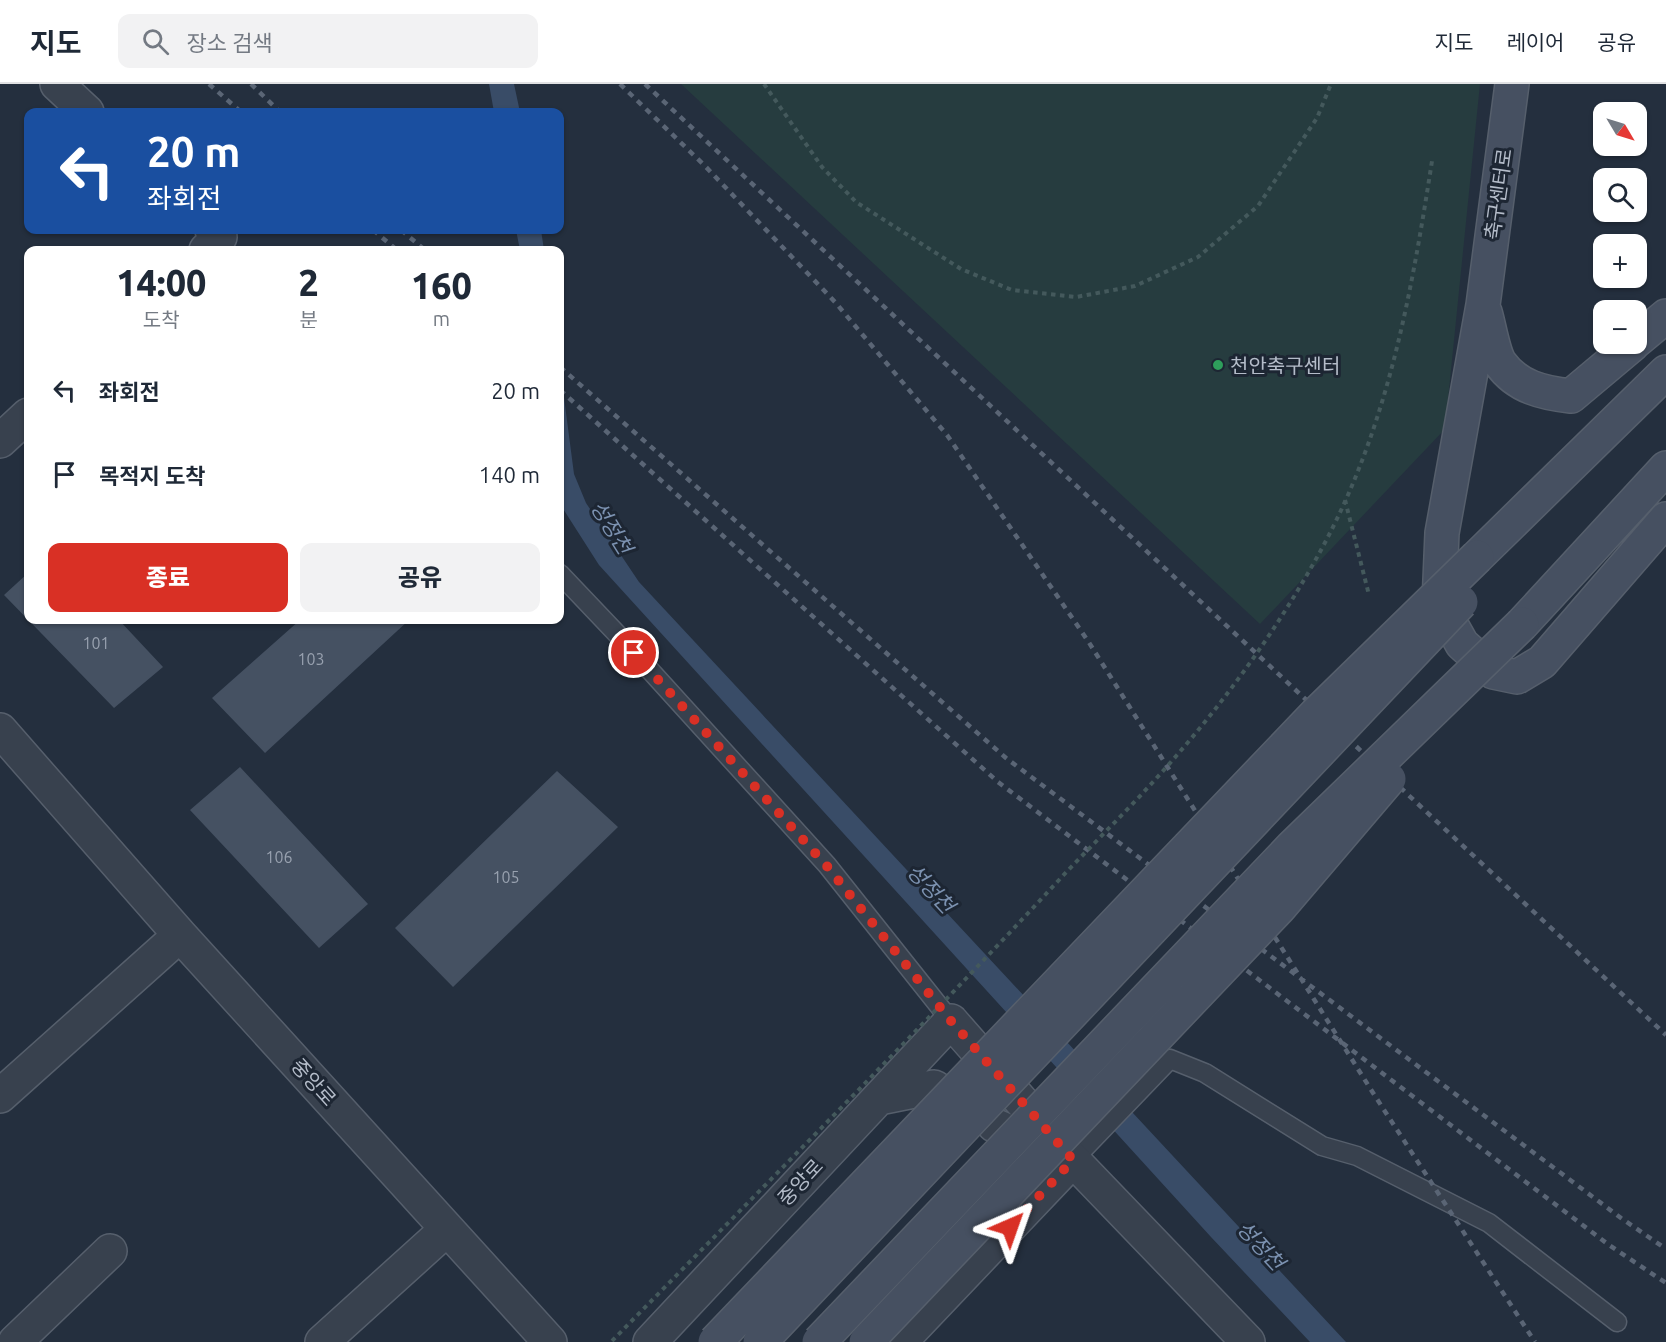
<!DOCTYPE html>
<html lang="ko">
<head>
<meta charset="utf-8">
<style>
	body { margin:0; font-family:Ubuntu,"Noto Sans KR",sans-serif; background:#f2f2f3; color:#1f2937; height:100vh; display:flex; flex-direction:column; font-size:22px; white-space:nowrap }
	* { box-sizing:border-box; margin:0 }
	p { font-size:20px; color:#747a83 }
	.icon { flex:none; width:33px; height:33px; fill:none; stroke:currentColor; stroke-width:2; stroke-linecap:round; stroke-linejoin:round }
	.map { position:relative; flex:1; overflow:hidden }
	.details { position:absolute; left:24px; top:162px; width:540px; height:378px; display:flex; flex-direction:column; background:#fff; border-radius:12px; box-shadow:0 2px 4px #0004 }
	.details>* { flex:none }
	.top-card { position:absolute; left:24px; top:24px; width:540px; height:126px; border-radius:12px; box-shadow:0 2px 4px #0004; background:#1a4fa0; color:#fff; overflow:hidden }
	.needle { width:39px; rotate:128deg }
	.fabs { position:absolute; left:1593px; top:18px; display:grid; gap:12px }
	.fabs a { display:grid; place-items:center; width:54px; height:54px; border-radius:12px; background:#fff; box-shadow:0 2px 4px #0004; font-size:30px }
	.pin { position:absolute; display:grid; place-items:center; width:51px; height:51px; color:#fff; margin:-26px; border:3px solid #fff; border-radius:50%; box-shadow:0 2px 6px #0007 }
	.me { position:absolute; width:66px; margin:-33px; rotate:43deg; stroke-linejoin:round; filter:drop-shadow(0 0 4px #0008) }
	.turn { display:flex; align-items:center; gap:21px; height:126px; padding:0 24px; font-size:27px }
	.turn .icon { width:78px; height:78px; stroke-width:2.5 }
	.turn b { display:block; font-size:42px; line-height:51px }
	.eta { display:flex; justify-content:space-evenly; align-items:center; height:102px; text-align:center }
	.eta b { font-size:36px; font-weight:800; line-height:42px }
	.primary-button { display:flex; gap:12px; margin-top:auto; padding:12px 24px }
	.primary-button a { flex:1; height:69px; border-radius:12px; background:#d93025; color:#fff; font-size:24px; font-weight:800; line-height:69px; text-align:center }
	.primary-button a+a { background:#f2f2f3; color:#1f2937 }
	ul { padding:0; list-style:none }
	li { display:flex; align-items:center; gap:18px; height:84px; padding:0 24px }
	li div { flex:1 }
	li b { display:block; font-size:22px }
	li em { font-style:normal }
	header { display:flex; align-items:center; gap:36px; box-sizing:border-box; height:84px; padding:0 30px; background:#fff; border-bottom:2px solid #e0e1e3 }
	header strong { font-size:28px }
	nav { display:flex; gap:33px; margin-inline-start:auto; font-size:21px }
	.search { width:420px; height:54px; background:#f2f2f3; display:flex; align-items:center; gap:15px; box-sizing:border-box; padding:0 21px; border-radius:12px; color:#747a83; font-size:22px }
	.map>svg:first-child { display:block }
	.green { fill:#263c3f }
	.water { fill:#394c67 }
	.building { fill:#455162 }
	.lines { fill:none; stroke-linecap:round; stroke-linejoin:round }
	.lane-casing { stroke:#565f6c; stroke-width:21 }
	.street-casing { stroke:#565f6c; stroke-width:36 }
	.secondary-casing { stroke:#565f6c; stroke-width:36 }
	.path { stroke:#44595c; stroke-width:4; stroke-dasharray:4.5 4.5; stroke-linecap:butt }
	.lane { stroke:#38414e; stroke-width:18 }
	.street { stroke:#38414e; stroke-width:33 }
	.secondary { stroke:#465061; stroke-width:33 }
	.rail { stroke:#5a6575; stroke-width:4.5; stroke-dasharray:6 6; stroke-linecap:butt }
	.secondary-bridge-casing { stroke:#565f6c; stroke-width:36; stroke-linecap:butt }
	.path-bridge { stroke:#44595c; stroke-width:4; stroke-dasharray:4.5 4.5; stroke-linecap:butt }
	.secondary-bridge { stroke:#465061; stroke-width:33 }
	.route { stroke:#d93025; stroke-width:10; stroke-dasharray:0 18 }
	.leisure-dot { fill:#2e9e5b; stroke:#1d2633; stroke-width:2 }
	.labels { text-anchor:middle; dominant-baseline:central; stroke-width:6; stroke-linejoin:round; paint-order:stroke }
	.number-label { font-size:16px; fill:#98a1af }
	.street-label { font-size:20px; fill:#b4bcc9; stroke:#1d2633 }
	.poi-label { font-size:20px; fill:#b4bcc9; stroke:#1d2633; text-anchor:start }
	.water-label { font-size:21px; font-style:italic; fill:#7c92b1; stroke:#1d2633 }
</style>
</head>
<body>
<header>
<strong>지도</strong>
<div class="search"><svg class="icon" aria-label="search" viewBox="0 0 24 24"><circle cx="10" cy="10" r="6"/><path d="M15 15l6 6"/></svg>장소 검색</div>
<nav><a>지도</a><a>레이어</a><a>공유</a></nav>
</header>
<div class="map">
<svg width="1666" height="1258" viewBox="0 0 1666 1258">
	<rect width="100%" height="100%" fill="#242f3e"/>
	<path class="green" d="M681 0H1480L1445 345 1260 540Z"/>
	<path class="water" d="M489 0H514L520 28H494Z
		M516 146H541L544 166H520Z
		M560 283 574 390 586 419 639 498 1346 1258H1310L1211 1153 599 481 560 420Z"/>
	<path class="building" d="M28 489V536H119L163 583 114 624 4 511Z
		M300 536H409L265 669 212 614Z
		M240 683 368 820 319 864 190 726Z
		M557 687 618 743 453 903 395 844Z"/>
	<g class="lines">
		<defs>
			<path id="lane" d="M560 490 618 551 827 781 951 937
				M1073 1076 1170 975 1205 989 1322 1062 1357 1072 1489 1139 1617 1238"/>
			<path id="street" d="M57 0 87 28
				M206 166 220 153 212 146
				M0 357 28 331
				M0 646 180 851 550 1258
				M0 1012 180 851
				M879 1014 934 1003 973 1028
				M15 1258 110 1167
				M322 1258 447 1145
				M650 1258 951 937 1073 1076 1248 1258
				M900 1258 1073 1076 994 1041"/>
			<path id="secondary" d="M1512 0 1483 221 1442 449 1439 519 1462 560 1493 588 1517 593 1542 578 1666 435
				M1485 228C1489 241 1493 268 1500 279 1517 303 1543 309 1571 312L1633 260
				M1636 257 1666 232
				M1477 473 1666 288
				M1522 540 1666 384"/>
		</defs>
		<use href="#lane" class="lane-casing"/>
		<use href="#street" class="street-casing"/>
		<use href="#secondary" class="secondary-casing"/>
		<path class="path" d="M764 0 822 83 856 118 961 185 1012 206 1076 213 1135 202 1198 173 1258 122 1317 34 1331 0
			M1345 416 1369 511"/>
		<use href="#lane" class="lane"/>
		<use href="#street" class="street"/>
		<use href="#secondary" class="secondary"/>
		<path class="rail" d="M209 0 241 28
			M251 0 280 28
			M620 0 705 82 835 218 947 351 1088 557 1375 1012 1535 1258
			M645 0 1666 951
			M373 146 397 166
			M401 146 425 166
			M560 283 1006 674 1621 1134 1666 1165
			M560 306 998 698 1609 1161 1666 1199"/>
		<defs>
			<path id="secondary-bridge" d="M715 1258 1316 630 1477 473
				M760 1258 1461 518
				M819 1258 1292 763 1522 540
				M866 1258 1279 824 1389 695"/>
		</defs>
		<use href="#secondary-bridge" class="secondary-bridge-casing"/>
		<path class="path-bridge" d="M612 1257C757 1109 904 962 1045 811 1088 764 1135 720 1177 671 1232 608 1281 539 1321 466 1388 343 1411 212 1432 77"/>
		<use href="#secondary-bridge" class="secondary-bridge"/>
	</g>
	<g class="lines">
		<path class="route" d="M634 569 826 781 951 937 1073 1076 1010 1143"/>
	</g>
	<circle class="leisure-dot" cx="1218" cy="281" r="6"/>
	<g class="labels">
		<g class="number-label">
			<text x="96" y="559">101</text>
			<text x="311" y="575">103</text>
			<text x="279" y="773">106</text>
			<text x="506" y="793">105</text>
		</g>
		<g class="street-label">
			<text transform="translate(1498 110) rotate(-82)">축구센터로</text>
			<text transform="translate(314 998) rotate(48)">중앙로</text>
			<text transform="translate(800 1098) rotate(-47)">중앙로</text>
		</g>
		<g class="poi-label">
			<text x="1230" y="281">천안축구센터</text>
		</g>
		<g class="water-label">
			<text transform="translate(612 443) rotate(58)">성정천</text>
			<text transform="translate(931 804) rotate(47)">성정천</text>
			<text transform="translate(1261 1161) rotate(47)">성정천</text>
		</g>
	</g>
</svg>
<div class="fabs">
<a><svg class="needle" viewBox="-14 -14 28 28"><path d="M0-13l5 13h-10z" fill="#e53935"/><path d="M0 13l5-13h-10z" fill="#747a83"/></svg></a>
<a><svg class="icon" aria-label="search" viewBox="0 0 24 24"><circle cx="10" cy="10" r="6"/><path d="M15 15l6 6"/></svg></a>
<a>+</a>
<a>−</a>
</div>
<div class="pin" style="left:634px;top:569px;background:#d93025"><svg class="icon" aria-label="arrive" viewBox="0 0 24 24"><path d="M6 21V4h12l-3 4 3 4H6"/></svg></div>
<svg class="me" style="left:1010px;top:1143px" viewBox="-20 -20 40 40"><path d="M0-17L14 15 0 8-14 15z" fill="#d93025" stroke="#fff" stroke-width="4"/></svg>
<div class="top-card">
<div class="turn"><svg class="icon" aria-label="left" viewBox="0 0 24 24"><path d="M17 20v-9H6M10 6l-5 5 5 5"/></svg><div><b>20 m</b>좌회전</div></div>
</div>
<section class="details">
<div class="eta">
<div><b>14:00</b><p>도착</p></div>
<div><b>2</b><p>분</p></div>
<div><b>160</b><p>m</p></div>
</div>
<ul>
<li><svg class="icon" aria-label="left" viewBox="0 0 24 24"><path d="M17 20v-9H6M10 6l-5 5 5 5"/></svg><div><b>좌회전</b></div><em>20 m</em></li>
<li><svg class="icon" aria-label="arrive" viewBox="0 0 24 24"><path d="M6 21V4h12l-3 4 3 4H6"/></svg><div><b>목적지 도착</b></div><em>140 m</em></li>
</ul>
<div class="primary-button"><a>종료</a><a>공유</a></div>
</section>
</div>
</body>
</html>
